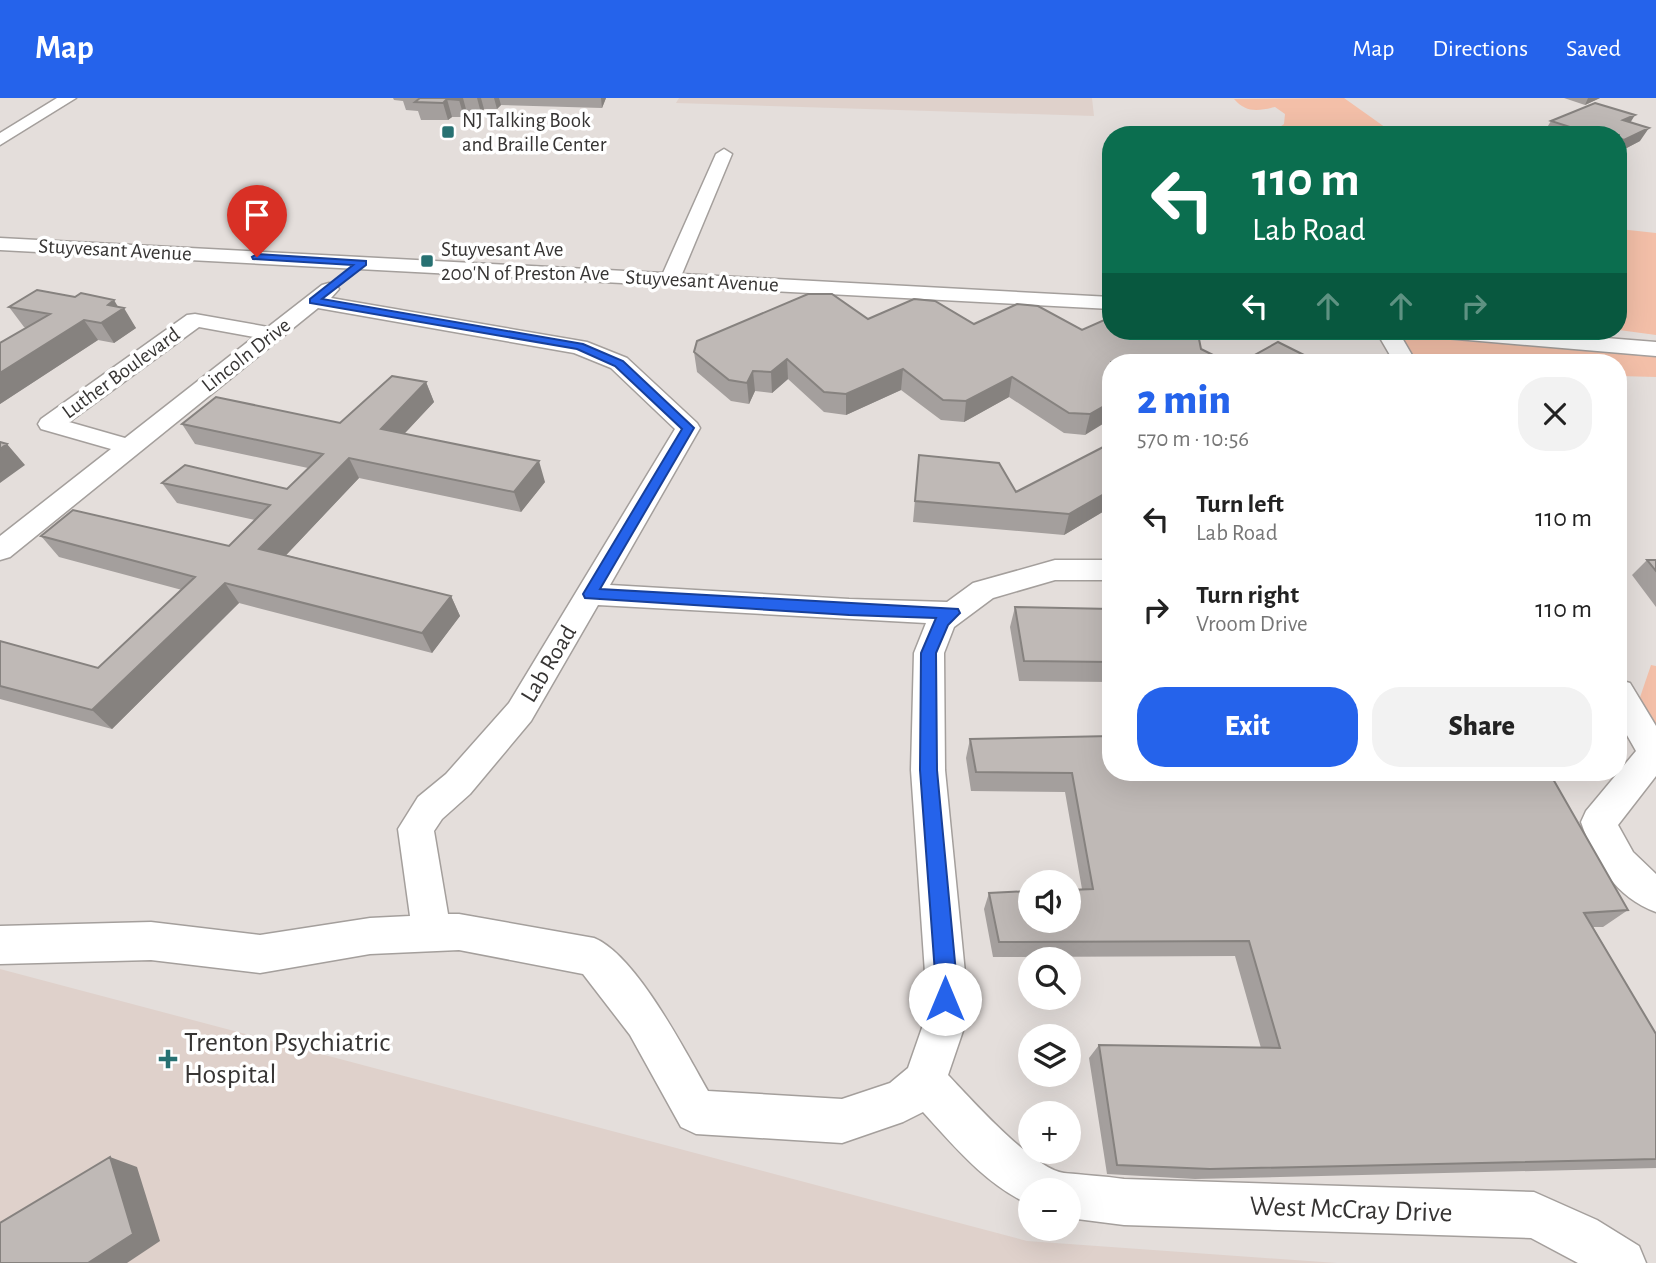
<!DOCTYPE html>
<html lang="en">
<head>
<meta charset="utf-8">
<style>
	body { margin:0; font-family:"Alegreya Sans",sans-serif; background:#f2f2f2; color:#222; height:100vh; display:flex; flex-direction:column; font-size:26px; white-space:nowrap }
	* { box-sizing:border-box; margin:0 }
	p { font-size:23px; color:#767676 }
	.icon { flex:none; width:38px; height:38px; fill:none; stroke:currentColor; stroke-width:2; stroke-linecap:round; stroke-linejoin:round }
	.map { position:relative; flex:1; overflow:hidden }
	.drawer { position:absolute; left:1102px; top:256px; width:525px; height:427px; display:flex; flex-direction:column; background:#fff; border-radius:28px; box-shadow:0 7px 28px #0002 }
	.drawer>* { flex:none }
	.top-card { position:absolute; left:1102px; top:28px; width:525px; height:214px; border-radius:28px; box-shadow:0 7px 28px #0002; background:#0b6e4f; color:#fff; overflow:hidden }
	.fabs { position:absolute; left:1018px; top:772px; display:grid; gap:14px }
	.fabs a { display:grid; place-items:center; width:63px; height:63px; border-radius:50%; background:#fff; box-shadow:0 7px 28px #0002; font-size:35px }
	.pin { position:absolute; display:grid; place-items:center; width:60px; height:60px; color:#fff; margin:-72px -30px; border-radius:50% 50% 50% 0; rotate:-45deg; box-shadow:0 0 7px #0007 }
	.pin .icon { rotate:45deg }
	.me { position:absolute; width:77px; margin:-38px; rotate:0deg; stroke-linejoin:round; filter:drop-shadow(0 0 5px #0008) }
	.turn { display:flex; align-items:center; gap:24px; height:147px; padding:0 35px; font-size:32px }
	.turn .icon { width:91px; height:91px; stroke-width:2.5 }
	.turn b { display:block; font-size:49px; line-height:60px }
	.lanes { display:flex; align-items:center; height:66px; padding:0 35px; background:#0003; justify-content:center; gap:35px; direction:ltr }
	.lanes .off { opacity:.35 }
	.round { display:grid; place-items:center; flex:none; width:74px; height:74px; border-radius:28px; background:#f2f2f2 }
	.head { display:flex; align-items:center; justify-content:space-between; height:119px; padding:0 35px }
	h1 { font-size:42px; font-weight:800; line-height:52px; color:#2563eb }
	.primary-button { display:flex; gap:14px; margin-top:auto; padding:14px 35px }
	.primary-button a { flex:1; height:80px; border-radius:28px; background:#2563eb; color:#fff; font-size:28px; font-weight:800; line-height:80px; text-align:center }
	.primary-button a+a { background:#f2f2f2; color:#222 }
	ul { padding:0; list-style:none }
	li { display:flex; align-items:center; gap:21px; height:91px; padding:0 35px }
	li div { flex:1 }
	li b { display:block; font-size:26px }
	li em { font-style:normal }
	header { display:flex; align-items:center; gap:42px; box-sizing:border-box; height:98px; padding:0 35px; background:#2563eb; color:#fff }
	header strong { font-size:33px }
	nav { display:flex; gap:38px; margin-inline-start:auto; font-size:24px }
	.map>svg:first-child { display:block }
	.built { fill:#dfd1cb }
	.green { fill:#f3bfa8 }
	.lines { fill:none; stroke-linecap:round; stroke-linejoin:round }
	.minor-casing { stroke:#a49f9c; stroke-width:3 }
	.minor { fill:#fff; fill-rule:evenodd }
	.wall { fill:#a49f9d }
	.shaded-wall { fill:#86827f }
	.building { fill:#bfb9b6; stroke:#86827f; stroke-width:2 }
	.route { fill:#2563eb; stroke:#184099; stroke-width:2 }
	.poi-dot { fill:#277172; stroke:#fff; stroke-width:2.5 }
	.labels { text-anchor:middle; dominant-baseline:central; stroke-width:7; stroke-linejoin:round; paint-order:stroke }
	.far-poi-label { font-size:21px; fill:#373534; stroke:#fff; text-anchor:start }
	.far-street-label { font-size:21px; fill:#373534; stroke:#fff }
	.street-label { font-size:24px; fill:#373534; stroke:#fff }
	.near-poi-label { font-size:28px; fill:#373534; stroke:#fff; text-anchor:start }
	.near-street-label { font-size:28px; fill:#373534; stroke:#fff }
</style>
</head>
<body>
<header>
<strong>Map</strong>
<nav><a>Map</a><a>Directions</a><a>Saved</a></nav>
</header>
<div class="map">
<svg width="1656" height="1165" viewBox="0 0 1656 1165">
	<rect width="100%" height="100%" fill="#e4dedb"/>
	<path class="built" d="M679 0H1092L1094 18 676 5Z
		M0 871 1027 1143 1337 1165H0Z"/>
	<path class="green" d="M1344 0 1396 37H1253L1273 34 1284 26 1285 16 1275 9C1258 13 1246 15 1234 1Z
		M1619 131 1656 135V237L1619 232Z
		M1401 238 1656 258V279L1619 278V264H1415Z
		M1651 567 1656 568V637L1635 614Z"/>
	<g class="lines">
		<defs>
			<path id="minor" d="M57 0H76L0 47V35Z
				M1127 30 1133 32 1135 37H1119L1121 32Z
				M724 51 732 56 682 176 1111 199V211L0 152V140L663 175 716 56Z
				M329 185 336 187 339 191 331 200 587 244 627 260 697 325 700 330 610 487 849 501 947 504 973 485 1055 462H1111V482H1055L993 500 954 529 944 555 945 672 965 875V927L948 977C970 1000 1034 1072 1064 1075 1083 1077 1104 1078 1124 1081L1534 1094 1597 1122 1639 1148 1646 1165H1578L1531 1140 1124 1127 1069 1120V1092H1031V1107C987 1088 954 1048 923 1014L903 1024 842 1045 696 1036 681 1029 630 937 583 876 459 852 370 856 260 875 151 862 0 866V828L151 824 260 837 370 820 410 818 398 731 418 699 446 676 509 605 675 331 611 270 574 255 318 210 10 459 0 462V438L111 351 41 331 38 326 41 321 187 217 195 216 268 229 322 187ZM199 229 254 239 125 340 69 324ZM598 507 926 525 914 555 911 672 925 875 923 927 908 970 890 985 842 1001 708 993C685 953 636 857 594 840L459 816H448L434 733 442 721 470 696 531 623Z
				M1376 233H1398L1416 264H1394Z
				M1434 233H1519L1656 244V258L1445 240 1437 238Z
				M1619 582 1630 585 1656 628V678L1618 727 1633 754 1656 776V814C1615 799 1595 764 1581 724L1586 713 1636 653 1619 623Z"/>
		</defs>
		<use href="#minor" class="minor-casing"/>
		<use href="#minor" class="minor"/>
	</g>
	<path class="wall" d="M393 0H606L602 10 501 7 497 11H484L481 15H467L464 19H452L448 22H421L418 13 406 12 403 3 394 2Z
		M1564 0H1600L1585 7Z
		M1551 23 1631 24 1640 43 1619 54V37L1543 36Z
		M75 199 118 209 136 230 114 245 98 242 0 306V245L26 230 24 229 9 209Z
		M868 221 974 226 1111 264 1085 337 1064 335 1009 299 964 324 941 322 901 292 846 317 824 314 788 281 772 295 755 293 749 306 731 303 697 274 694 254Z
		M426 284 434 304 405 335 545 384 521 414 359 380 286 457 451 498 460 518 432 555 239 505 112 631 0 601V543L98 570 182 492 59 459 41 438 229 448 255 422 177 405 162 385 287 391 308 370 195 346 182 326 340 325Z
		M1111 345V409L1064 437 913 424 919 357 1016 394Z
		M1647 462H1656V509L1632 477Z
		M1015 509 1111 511V584L1019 583 1010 529Z
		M970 641 1628 812 1603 829H1593L1656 936V1070L1195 1081 1107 1076 1089 960 1099 947 1261 950 1235 858 993 859 984 811 989 795 1082 791 1065 694 971 693 966 660Z"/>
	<path class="shaded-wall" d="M461 0H463L467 15 464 19 459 2Z
		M477 0H481L484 11 481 15Z
		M494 0H499L501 7 497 11Z
		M601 0H606L602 10Z
		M1588 0H1600L1585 7Z
		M447 1 452 19 448 22 443 5Z
		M1635 17 1627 30 1623 22Z
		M1649 30 1640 43 1619 54V50L1624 42Z
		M114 202 120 212 124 210 136 230 114 245 101 225 108 207Z
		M84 222 98 242 0 306V275Z
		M787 261 788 281 772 295 771 274Z
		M903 271 901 292 846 317V296Z
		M753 273 755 293 749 306 747 285Z
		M1012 279 1009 299 964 324 966 303Z
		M426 284 434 304 390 351 381 331Z
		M1111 304V321L1085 337 1090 316Z
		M7 346 25 367 0 385V351Z
		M349 360 359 380 273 471 259 451Z
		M539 363 545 384 521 414 514 394Z
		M1111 392V409L1064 437 1069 416Z
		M225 485 239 505 112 631 92 612Z
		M451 498 460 518 432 555 422 535Z
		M110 1059 137 1069 160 1143 127 1165H88Z"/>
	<path class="building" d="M420 0H461L459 2 447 1 443 5 415 4Z
		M1595 5 1635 17 1623 22 1649 30 1624 42 1619 40V37H1595L1551 23Z
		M37 192 75 199 81 195 114 202 108 207 124 210 101 225 84 222 0 275V245L50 216 9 209Z
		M808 196H832L868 221 914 201 935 203 974 226 1017 206 1038 208 1082 232 1111 219V233H1184L1199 241 1201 251 1227 264H1111V304L1090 316 1069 315 1012 279 966 303 943 302 903 271 846 296 824 294 787 261 771 274 753 273 747 285 729 282 694 254 697 243Z
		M1278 244 1318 264H1242Z
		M392 278 426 284 381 331 539 363 514 394 349 360 259 451 451 498 422 535 225 485 92 612 0 588V543L98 570 195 479 41 438 73 412 229 448 270 407 162 385 185 367 287 391 323 356 182 326 216 299 340 325Z
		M0 344 7 346 0 351Z
		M1111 345V392L1069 416 915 403 919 357 999 365 1016 394Z
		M1647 462H1656V473Z
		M1015 509 1111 511V564L1024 563Z
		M1111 638V674H1549L1628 812 1584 815 1656 936V1061L1210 1071 1117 1067 1099 947 1280 950 1249 843 999 844 989 795 1031 793V822H1069V792L1093 791 1072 675 976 674 970 641Z
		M110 1059 133 1136 88 1165H0V1125Z"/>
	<path class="route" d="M257 156 366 163V167L322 201 583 246 623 263 692 328 694 330 600 491 958 511 960 515 948 527 936 555 937 672 956 875 955 901 952 908 945 911 937 908 934 901 935 875 920 672 921 555 936 520 849 517 585 500 583 496 682 331 615 268 577 251 310 205V201L353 167 253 161 252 159Z"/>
	<g class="poi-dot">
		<rect x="441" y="27" width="14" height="14" rx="3.5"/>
		<rect x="420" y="156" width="14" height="14" rx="3.5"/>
		<path d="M164.5 950.5h7v7h7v7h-7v7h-7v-7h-7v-7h7z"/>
	</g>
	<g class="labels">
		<g class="far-poi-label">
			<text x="462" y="22">NJ Talking Book<tspan x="462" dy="24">and Braille Center</tspan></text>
			<text x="441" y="151">Stuyvesant Ave<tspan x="441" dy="24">200'N of Preston Ave</tspan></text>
		</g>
		<g class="far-street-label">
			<text transform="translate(115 152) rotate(3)">Stuyvesant Avenue</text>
			<text transform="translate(702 183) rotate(3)">Stuyvesant Avenue</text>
			<text transform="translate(246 257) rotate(-38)">Lincoln Drive</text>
			<text transform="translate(121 275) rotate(-36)">Luther Boulevard</text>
		</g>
		<g class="street-label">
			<text transform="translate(549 566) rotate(-59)">Lab Road</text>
		</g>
		<g class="near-poi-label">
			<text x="184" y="945">Trenton Psychiatric<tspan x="184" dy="32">Hospital</tspan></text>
		</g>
		<g class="near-street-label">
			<text transform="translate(1351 1112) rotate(2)">West McCray Drive</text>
		</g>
	</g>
</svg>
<div class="fabs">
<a><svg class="icon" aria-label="sound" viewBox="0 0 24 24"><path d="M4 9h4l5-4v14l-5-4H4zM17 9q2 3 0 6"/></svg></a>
<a><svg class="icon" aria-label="search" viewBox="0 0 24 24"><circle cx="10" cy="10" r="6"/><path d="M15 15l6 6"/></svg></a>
<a><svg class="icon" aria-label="layers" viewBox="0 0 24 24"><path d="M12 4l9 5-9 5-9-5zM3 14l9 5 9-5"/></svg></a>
<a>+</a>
<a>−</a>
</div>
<div class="pin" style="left:257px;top:159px;background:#d93025"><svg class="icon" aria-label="arrive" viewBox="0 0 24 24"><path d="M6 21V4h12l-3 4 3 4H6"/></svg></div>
<svg class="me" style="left:945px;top:901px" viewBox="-20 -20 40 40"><circle r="19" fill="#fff"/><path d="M0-13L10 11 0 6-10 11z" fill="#2563eb"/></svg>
<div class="top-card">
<div class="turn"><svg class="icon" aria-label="left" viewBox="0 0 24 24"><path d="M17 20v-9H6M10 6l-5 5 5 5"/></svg><div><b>110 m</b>Lab Road</div></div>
<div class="lanes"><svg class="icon" aria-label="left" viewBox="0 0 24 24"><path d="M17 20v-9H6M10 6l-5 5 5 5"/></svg><svg class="icon off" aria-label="ahead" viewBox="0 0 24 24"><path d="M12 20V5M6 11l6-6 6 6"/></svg><svg class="icon off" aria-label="ahead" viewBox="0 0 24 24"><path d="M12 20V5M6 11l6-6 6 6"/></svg><svg class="icon off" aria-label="right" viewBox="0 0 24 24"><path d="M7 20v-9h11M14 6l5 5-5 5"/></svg></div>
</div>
<section class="drawer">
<div class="head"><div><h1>2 min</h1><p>570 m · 10:56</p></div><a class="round"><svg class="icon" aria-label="close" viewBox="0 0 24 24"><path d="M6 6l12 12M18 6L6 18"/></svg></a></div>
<ul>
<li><svg class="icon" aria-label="left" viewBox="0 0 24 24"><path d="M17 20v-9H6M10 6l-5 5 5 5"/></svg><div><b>Turn left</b><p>Lab Road</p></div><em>110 m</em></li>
<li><svg class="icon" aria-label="right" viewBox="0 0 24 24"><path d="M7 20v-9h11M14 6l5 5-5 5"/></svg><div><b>Turn right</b><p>Vroom Drive</p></div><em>110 m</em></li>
</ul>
<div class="primary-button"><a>Exit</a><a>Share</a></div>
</section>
</div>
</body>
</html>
